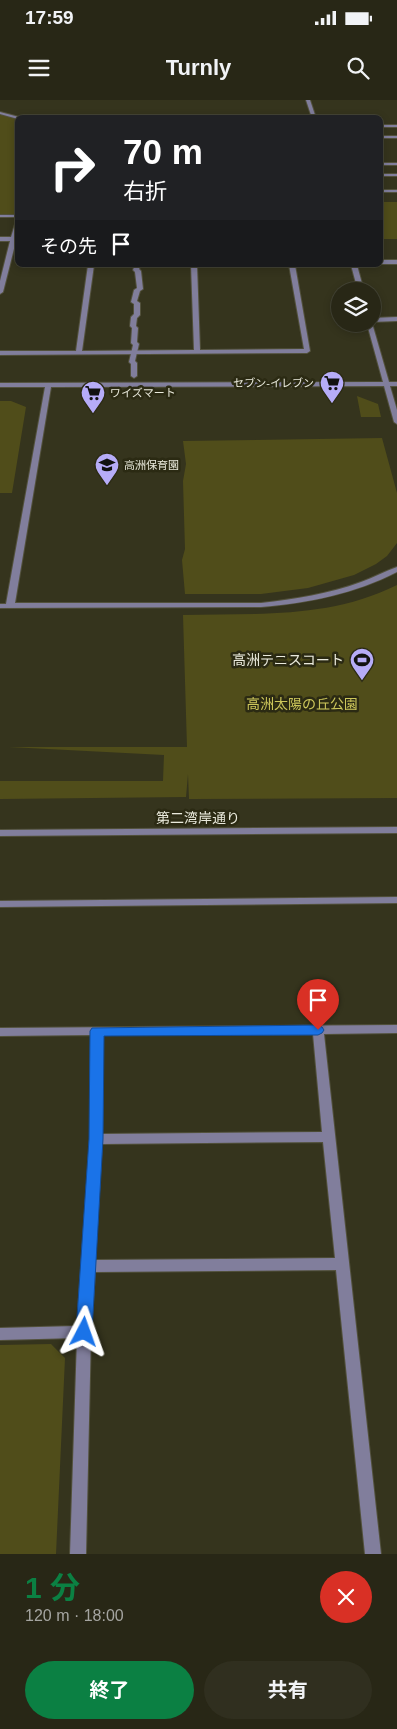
<!DOCTYPE html>
<html lang="ja">
<head>
<meta charset="utf-8">
<style>
	body { margin:0; font-family:Helvetica,"Noto Sans JP",sans-serif; background:#302f1f; color:#f1f3f6; height:100vh; display:flex; flex-direction:column; font-size:19px; white-space:nowrap }
	* { box-sizing:border-box; margin:0 }
	p { font-size:16px; color:#a5a5a1 }
	.icon { flex:none; width:28px; height:28px; fill:none; stroke:currentColor; stroke-width:2; stroke-linecap:round; stroke-linejoin:round }
	.map { position:relative; height:1454px; overflow:hidden }
	.drawer { display:flex; flex-direction:column; background:#282716; flex:1 }
	.drawer>* { flex:none }
	.banner { position:absolute; left:15px; top:15px; width:368px; height:152px; border-radius:8px; box-shadow:0 2px 8px #0003,0 0 0 1px #444435; background:#202124; color:#fff; overflow:hidden }
	.fabs { position:absolute; left:331px; top:182px; display:grid; gap:10px }
	.fabs a { display:grid; place-items:center; width:50px; height:50px; border-radius:50%; background:#282716; box-shadow:0 2px 8px #0003,0 0 0 1px #444435; font-size:25px }
	.pin { position:absolute; display:grid; place-items:center; width:42px; height:42px; color:#fff; margin:-51px -21px; border-radius:50% 50% 50% 0; rotate:-45deg; box-shadow:0 0 5px #0007 }
	.pin .icon { rotate:45deg }
	.me { position:absolute; width:55px; margin:-28px; rotate:4deg; stroke-linejoin:round; filter:drop-shadow(0 0 4px #0008) }
	.turn { display:flex; align-items:center; gap:18px; height:105px; padding:0 25px; font-size:22px }
	.turn .icon { width:65px; height:65px; stroke-width:2.5 }
	.turn b { display:block; font-size:35px; line-height:42px }
	.then { display:flex; align-items:center; height:48px; padding:0 25px; background:#0003; gap:10px; font-size:19px }
	.round { display:grid; place-items:center; flex:none; width:52px; height:52px; border-radius:26px; background:#302f1f }
	.summary { display:flex; align-items:center; justify-content:space-between; height:85px; padding:0 25px }
	h1 { font-size:30px; font-weight:700; line-height:38px; color:#0b8043 }
	.button { display:flex; gap:10px; margin-top:auto; padding:10px 25px }
	.button a { flex:1; height:58px; border-radius:30px; background:#0b8043; color:#fff; font-size:20px; font-weight:700; line-height:58px; text-align:center }
	.button a+a { background:#302f1f; color:#f1f3f6 }
	.status { display:flex; justify-content:space-between; align-items:center; height:35px; padding:0 25px; background:#282716; direction:ltr }
	.status svg { height:14px; fill:currentColor }
	header { display:flex; justify-content:space-between; align-items:center; height:65px; padding:0 25px; background:#282716; font-size:22px; font-weight:700 }
	.map>svg:first-child { display:block }
	.green { fill:#504d1a }
	.lines { fill:none; stroke-linecap:round; stroke-linejoin:round }
	.pedestrian-casing { stroke:#52513c; stroke-width:2 }
	.minor-casing { stroke:#52513c; stroke-width:2 }
	.tertiary-casing { stroke:#52513c; stroke-width:2 }
	.pedestrian { fill:#817e9c; fill-rule:evenodd }
	.minor { fill:#817e9c; fill-rule:evenodd }
	.tertiary { fill:#817e9c; fill-rule:evenodd }
	.route { fill:#1a73e8; stroke:#114b97 }
	.labels { text-anchor:middle; dominant-baseline:central; stroke-width:5; stroke-linejoin:round; paint-order:stroke }
	.far-poi-label { font-size:11px; fill:#eaeadc; stroke:#2b2a13; text-anchor:start }
	.poi-label { font-size:14px; fill:#eaeadc; stroke:#2b2a13; text-anchor:end }
	.park-label { font-size:14px; fill:#cdc75b; stroke:#2b2a13 }
	.street-label { font-size:14px; fill:#eaeadc; stroke:#2b2a13 }
</style>
</head>
<body>
<div class="status"><b>17:59</b><svg viewBox="0 0 49 12"><path d="M0 12V9h3v3zM5 12V6h3v6zM10 12V3h3v9zM15 12V0h3v12zM26 1h20v11H26zM47 4h2v5h-2z"/></svg></div>
<header><svg class="icon" aria-label="menu" viewBox="0 0 24 24"><path d="M4 6h16M4 12h16M4 18h16"/></svg>Turnly<svg class="icon" aria-label="search" viewBox="0 0 24 24"><circle cx="10" cy="10" r="6"/><path d="M15 15l6 6"/></svg></header>
<div class="map">
<svg width="397" height="1454" viewBox="0 0 397 1454">
	<rect width="100%" height="100%" fill="#35341d"/>
	<path class="green" d="M0 14 17 19V114H0Z
		M380 102H397V139H380Z
		M357 296 378 304 381 317H361Z
		M0 301H11L26 307 12 393H0Z
		M382 338 397 393V443L387 456 376 464 354 475 308 488 261 494H185L182 460 185 449 183 381 186 364 183 341Z
		M397 485V698L189 699 188 674 186 697 0 699V681H163L164 655 9 647H187L183 515C257 513 329 519 397 485Z
		M51 1244 65 1258 56 1454H0V1245Z"/>
	<g class="lines">
		<defs>
			<path id="pedestrian" d="M0 12 19 17 20 18H18V19L0 14Z
				M380 74H397V76H380Z
				M135 165H141L139 169 141 171 143 189 140 191 137 201 140 203V215L137 218 136 226 138 228 137 242 139 244 135 261 137 263V276L134 278 131 276V264L129 262 133 245 131 243 132 228 130 226 131 217 134 214V204L131 202 134 190 137 188 135 172 133 170Z"/>
			<path id="minor" d="M380 36H397V38H380Z
				M380 63H397V65H380Z
				M380 90H397V92H380Z
				M0 115H18V117H0Z
				M18 120V133L3 192 0 194V181L10 141H0V137H11L16 121Z
				M380 160H397V164H380Z
				M88 165H94L82 251 194 250 191 165H197L200 250 304 249 289 165H295L310 251 307 253 0 255V251H76Z
				M397 217V221L372 222V218Z
				M397 797V803L0 807V801Z
				M397 925V933L324 934 381 1454H365L336 1170 95 1172 91 1232 86 1454H70L77 1238 0 1240V1228L77 1226 90 1039 91 935 0 936V928ZM313 934 322 1032 102 1034 103 935ZM323 1042 335 1158 95 1160 102 1044Z"/>
			<path id="tertiary" d="M306 0H310L316 18H312Z
				M380 25H397V27H380Z
				M351 165H357L364 191H358Z
				M372 223 389 282H397V286H390L397 310V324L394 322 384 286 51 287 15 503H261C295 499 329 494 361 482 373 478 385 471 397 467V472C354 494 309 503 261 507L0 508V504H6L45 287H0V283L383 282 367 224Z
				M397 727V733L0 736V730Z"/>
		</defs>
		<use href="#pedestrian" class="pedestrian-casing"/>
		<use href="#minor" class="minor-casing"/>
		<use href="#tertiary" class="tertiary-casing"/>
		<use href="#pedestrian" class="pedestrian"/>
		<use href="#minor" class="minor"/>
		<use href="#tertiary" class="tertiary"/>
	</g>
	<path class="route" d="M318 925 322 927 324 930 322 933 318 935 104 936 103 1039 92 1232 90 1237 84 1239 79 1237 76 1232 89 1039 90 931 92 928Z"/>
	<defs>
		<symbol id="supermarket-pin" viewBox="-11 -11 22 30"><path d="M0 17L-7.5 6A9.5 9.5 0 1 1 7.5 6Z" fill="#b6acf8" stroke="#2b2a13"/><path d="M-6-5.5h2.5l.6 2H6L4.5 2H-2.5L-4.4-4H-6ZM-1.5 3.2a1.3 1.3 0 1 0 .1 0ZM3 3.2a1.3 1.3 0 1 0 .1 0Z" fill="#111"/></symbol>
		<symbol id="school-pin" viewBox="-11 -11 22 30"><path d="M0 17L-7.5 6A9.5 9.5 0 1 1 7.5 6Z" fill="#b6acf8" stroke="#2b2a13"/><path d="M0-5L7-2L0 1L-7-2ZM-4 1L0 2.5L4 1V4Q0 6-4 4Z" fill="#111"/></symbol>
		<symbol id="stadium-pin" viewBox="-11 -11 22 30"><path d="M0 17L-7.5 6A9.5 9.5 0 1 1 7.5 6Z" fill="#b6acf8" stroke="#2b2a13"/><path d="M0-5a6.5 5 0 1 0 0 10a6.5 5 0 1 0 0-10ZM-3.5-1.8h7v3.6h-7Z" fill="#111"/></symbol>
	</defs>
	<g fill-rule="evenodd">
		<use href="#supermarket-pin" x="318" y="269" width="28" height="38"/>
		<use href="#supermarket-pin" x="79" y="279" width="28" height="38"/>
		<use href="#school-pin" x="93" y="351" width="28" height="38"/>
		<use href="#stadium-pin" x="348" y="546" width="28" height="38"/>
	</g>
	<g class="labels">
		<g class="far-poi-label">
			<text x="314" y="283" text-anchor="end">セブン-イレブン</text>
			<text x="110" y="293">ワイズマート</text>
			<text x="124" y="365">高洲保育園</text>
		</g>
		<g class="poi-label">
			<text x="344" y="560">高洲テニスコート</text>
		</g>
		<g class="park-label">
			<text x="302" y="604">高洲太陽の丘公園</text>
		</g>
		<g class="street-label">
			<text x="198" y="718">第二湾岸通り</text>
		</g>
	</g>
</svg>
<div class="fabs">
<a><svg class="icon" aria-label="layers" viewBox="0 0 24 24"><path d="M12 4l9 5-9 5-9-5zM3 14l9 5 9-5"/></svg></a>
</div>
<div class="pin" style="left:318px;top:930px;background:#d93025"><svg class="icon" aria-label="arrive" viewBox="0 0 24 24"><path d="M6 21V4h12l-3 4 3 4H6"/></svg></div>
<svg class="me" style="left:84px;top:1232px" viewBox="-20 -20 40 40"><path d="M0-17L14 15 0 8-14 15z" fill="#1a73e8" stroke="#fff" stroke-width="4"/></svg>
<div class="banner">
<div class="turn"><svg class="icon" aria-label="right" viewBox="0 0 24 24"><path d="M7 20v-9h11M14 6l5 5-5 5"/></svg><div><b>70 m</b>右折</div></div>
<div class="then">その先<svg class="icon" aria-label="arrive" viewBox="0 0 24 24"><path d="M6 21V4h12l-3 4 3 4H6"/></svg></div>
</div>
</div>
<section class="drawer">
<div class="summary"><div><h1>1 分</h1><p>120 m · 18:00</p></div><a class="round" style="background:#d93025;color:#fff"><svg class="icon" aria-label="close" viewBox="0 0 24 24"><path d="M6 6l12 12M18 6L6 18"/></svg></a></div>
<div class="button"><a>終了</a><a>共有</a></div>
</section>
</body>
</html>
